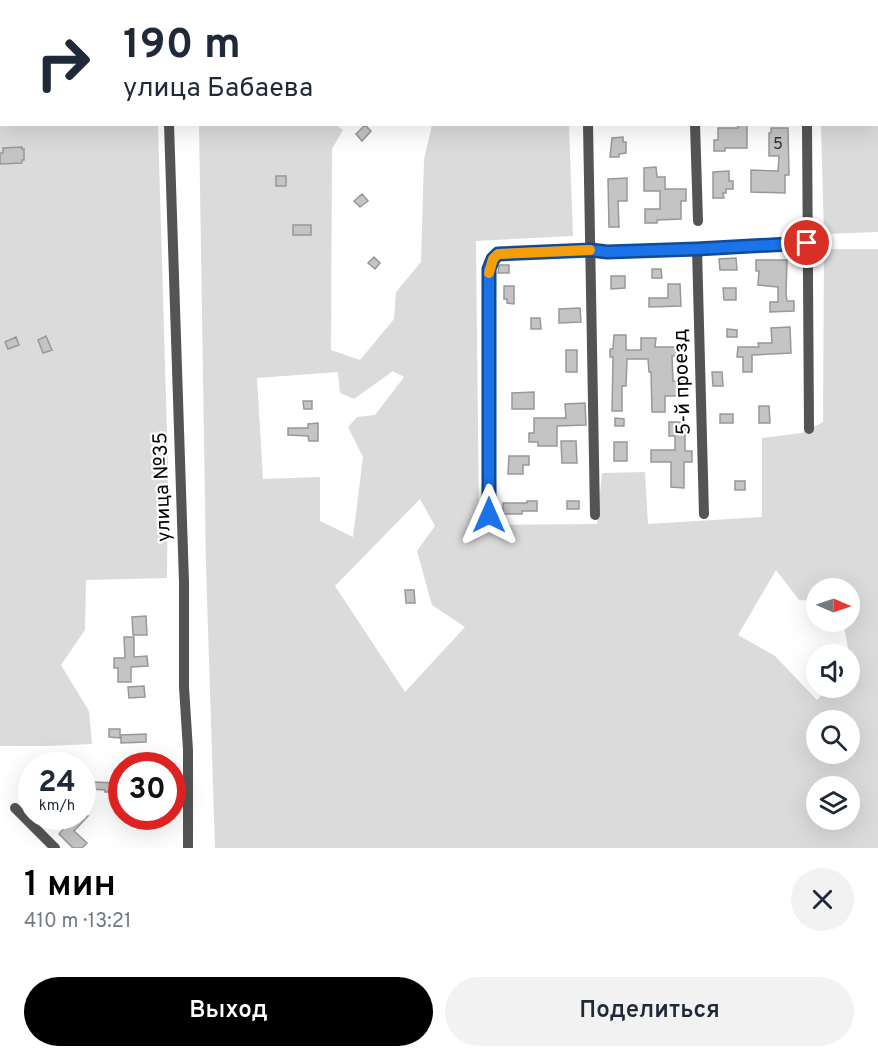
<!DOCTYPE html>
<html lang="ru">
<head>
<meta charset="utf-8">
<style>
	body { margin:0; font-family:Overpass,sans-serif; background:#f2f2f3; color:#1f2937; height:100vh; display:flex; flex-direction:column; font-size:22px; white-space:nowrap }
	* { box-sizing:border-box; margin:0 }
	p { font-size:20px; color:#747a83 }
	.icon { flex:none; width:33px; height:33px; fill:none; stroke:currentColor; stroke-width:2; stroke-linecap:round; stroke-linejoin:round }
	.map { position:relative; height:848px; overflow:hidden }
	.drawer { display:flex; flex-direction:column; background:#fff; flex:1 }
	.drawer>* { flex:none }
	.hud { position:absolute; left:0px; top:0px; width:879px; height:126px; box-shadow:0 6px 24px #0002; background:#fff; color:#1f2937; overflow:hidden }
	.needle { width:39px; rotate:92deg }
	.controls { position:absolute; left:806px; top:578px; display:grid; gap:12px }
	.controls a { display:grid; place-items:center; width:54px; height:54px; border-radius:50%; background:#fff; box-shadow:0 6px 24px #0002; font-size:30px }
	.speed { position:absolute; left:18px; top:752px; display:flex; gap:12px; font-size:30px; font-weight:700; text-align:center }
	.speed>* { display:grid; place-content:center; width:78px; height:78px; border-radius:50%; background:#fff; box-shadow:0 6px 24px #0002; line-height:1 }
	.speed small { font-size:15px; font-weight:400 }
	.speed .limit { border:9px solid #d22; background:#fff; color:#111 }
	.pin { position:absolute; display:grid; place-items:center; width:51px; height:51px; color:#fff; margin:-26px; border:3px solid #fff; border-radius:50%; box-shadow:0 2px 6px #0007 }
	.me { position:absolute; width:66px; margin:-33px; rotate:0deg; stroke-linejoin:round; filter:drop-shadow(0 0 4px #0008) }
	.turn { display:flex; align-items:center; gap:21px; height:126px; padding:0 24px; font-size:27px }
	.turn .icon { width:78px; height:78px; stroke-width:2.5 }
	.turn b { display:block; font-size:42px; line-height:51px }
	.round { display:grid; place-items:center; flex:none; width:63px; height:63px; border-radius:32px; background:#f2f2f3 }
	.head { display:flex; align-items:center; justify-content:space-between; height:102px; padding:0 24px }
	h1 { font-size:36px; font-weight:600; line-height:45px; color:#000 }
	.primary-button { display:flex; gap:12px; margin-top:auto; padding:12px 24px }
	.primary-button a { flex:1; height:69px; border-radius:36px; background:#000; color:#fff; font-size:24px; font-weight:600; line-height:69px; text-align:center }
	.primary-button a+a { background:#f2f2f3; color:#1f2937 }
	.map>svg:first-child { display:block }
	.green { fill:#dbdbdb; fill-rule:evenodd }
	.building { fill:#c4c4c4; stroke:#989898; stroke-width:1.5 }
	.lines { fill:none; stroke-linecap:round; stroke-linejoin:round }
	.minor { stroke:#545454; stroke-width:10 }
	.route-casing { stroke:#114b97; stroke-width:15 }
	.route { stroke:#1a73e8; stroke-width:10 }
	.slow { stroke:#f59e0b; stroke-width:10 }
	.labels { text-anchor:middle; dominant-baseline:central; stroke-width:4.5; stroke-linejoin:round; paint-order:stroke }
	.number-label { font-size:16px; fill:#313131 }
	.street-label { font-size:20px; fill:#000; stroke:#fff }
</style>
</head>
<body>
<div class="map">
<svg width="878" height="848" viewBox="0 0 878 848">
	<rect width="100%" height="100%" fill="#fff"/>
	<path class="green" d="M0 0H155L2 2V124L158 125 168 467 167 578 86 580 85 630 61 665 89 711 92 744 47 746H0Z
		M187 0H359V1L187 2Z
		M819 0H878V232L824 234 821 125 878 124V2Z
		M335 124 343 130 332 149 331 350 360 360 394 319 396 292 421 262 424 159 432 125H569L573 236 476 241 479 525 597 524 602 473 645 472 648 524 762 517V438L802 433 823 422 824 249H878V848H215L206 566 199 125ZM393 371 404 377 375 415 357 417 348 427 363 457 353 537 320 521V477L263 479 257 378 338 372 340 393 354 399ZM420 499 435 526 417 551 432 605 465 627 405 692 335 586ZM776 570 799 600 816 601V588H849V621H843L849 654V687H829L817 700 775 656 738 635ZM816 720H849V753H816ZM816 786H849V819H816Z"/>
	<path class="building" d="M738 124H747V148H725V151H714V140H718V128H738Z
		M365 125 371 131 362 141 356 134Z
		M771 128H788L789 175H785V193L751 192V170L778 171 779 156H769V133H771Z
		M623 137V142H626V153L619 154V157H610L612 138Z
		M22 147V149H24V160H22V163L0 164V153H3V148Z
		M656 167 657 177H665V189H686V201H681V219L657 220V223H645V209H660V191H644V168Z
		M729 171V181H733V189H726V193H723L724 198H713V172Z
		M276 176H286V186H276Z
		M627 178V201H618L619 227H609L608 179Z
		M362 194 368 201 360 207 354 201Z
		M293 225H311V235H293Z
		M374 257 380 263 375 269 368 263Z
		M736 258 737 270H720L719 259Z
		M756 260H787L786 294 787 301H794V311L770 312V302H778V287L758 285 759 271H756Z
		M499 265H509V273H498Z
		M652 269H661L662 278H652Z
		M611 276H625V288L611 289Z
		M668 284H680L681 306 649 307V298H668Z
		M504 286H514V304L507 303V299H504Z
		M723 288H736V300H724Z
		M580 308 581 322 559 323V309Z
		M531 318H540L541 329H531Z
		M790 327 791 353 752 355V372H743V357H737L738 347H759L758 343H772L771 328Z
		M727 329 737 330V337H727Z
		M614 335H626V350H641V338H656L655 347H679V356H672L673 381H686V396H665V412H652L651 372H649L648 359H627L626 386H622V411H612L613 357H610V349H613Z
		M46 336 52 350 43 353 38 340Z
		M16 337 19 345 8 349 5 342Z
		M566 350H577V372H566Z
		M712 372H722L723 386H713Z
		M534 392V409H512V393Z
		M303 401H312V409H304Z
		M585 403 586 425 557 426V446H538V442H529V433H534V418H566L565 404Z
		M759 406H769L770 423H759Z
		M720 414H733V423H720Z
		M615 418 624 419V426H615Z
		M669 422H685V451H692V462H684V488L671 487V462H651V450H675V436H669Z
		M318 423V441H309L308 436 288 435V428H308V424Z
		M561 441H576L577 463H562Z
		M614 442H627V461H614Z
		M509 456H529V465H523V474H508Z
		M735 481H745V490H735Z
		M527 501H537V511H522V514H503V503H527Z
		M567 501H579V509H567Z
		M405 590H414L415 603H406Z
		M146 616 147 635H133L132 617Z
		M124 637H134V657L147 656 148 666 131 667V682H118V668H114V658H125Z
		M144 686 145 697 129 698 128 687Z
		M109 729H120V738L109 737Z
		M146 734V742L121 743V735Z
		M93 782 118 783V792H105V790L90 789V783Z
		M60 816H88L74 831 87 843 82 848H73L59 834 68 824Z"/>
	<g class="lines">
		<path class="minor" d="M164 0V2
			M584 0V2
			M692 0V2
			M806 0V2
			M169 124 184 582V687L188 750V848
			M588 124 595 515
			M695 124 698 221
			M807 124 809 429
			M697 249 704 514
			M489 515V269L493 259 498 254 591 250 607 252 697 249 807 243
			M15 808 55 848"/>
	</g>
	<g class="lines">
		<defs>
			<path id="route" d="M489 515V269L493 259 498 254 591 250 607 252 697 249 807 243"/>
		</defs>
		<use href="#route" class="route-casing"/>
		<use href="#route" class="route"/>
		<path class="slow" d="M489 273 493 259 498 254 590 250"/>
	</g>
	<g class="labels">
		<g class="number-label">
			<text x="778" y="145">5</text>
		</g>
		<g class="street-label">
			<text transform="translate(683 382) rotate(-92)">5-й проезд</text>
			<text transform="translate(163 487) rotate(-92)">улица №35</text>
		</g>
	</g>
</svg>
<div class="controls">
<a><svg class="needle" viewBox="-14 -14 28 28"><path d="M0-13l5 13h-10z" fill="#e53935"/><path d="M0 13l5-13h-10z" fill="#747a83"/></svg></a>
<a><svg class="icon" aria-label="sound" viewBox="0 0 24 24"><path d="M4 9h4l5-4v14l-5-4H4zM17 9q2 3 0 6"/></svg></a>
<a><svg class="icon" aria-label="search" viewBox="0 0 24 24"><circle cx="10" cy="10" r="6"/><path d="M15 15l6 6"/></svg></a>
<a><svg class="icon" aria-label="layers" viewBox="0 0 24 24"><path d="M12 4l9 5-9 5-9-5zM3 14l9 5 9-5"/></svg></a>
</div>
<div class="speed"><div>24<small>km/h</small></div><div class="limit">30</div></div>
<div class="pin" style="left:807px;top:243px;background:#d93025"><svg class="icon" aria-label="arrive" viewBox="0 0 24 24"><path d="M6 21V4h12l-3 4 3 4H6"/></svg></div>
<svg class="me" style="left:489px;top:515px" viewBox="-20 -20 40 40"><path d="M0-17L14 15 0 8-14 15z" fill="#1a73e8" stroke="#fff" stroke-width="4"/></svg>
<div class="hud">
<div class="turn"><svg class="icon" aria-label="right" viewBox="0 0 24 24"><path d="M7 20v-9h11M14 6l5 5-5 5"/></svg><div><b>190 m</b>улица Бабаева</div></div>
</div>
</div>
<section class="drawer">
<div class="head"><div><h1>1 мин</h1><p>410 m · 13:21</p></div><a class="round"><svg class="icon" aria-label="close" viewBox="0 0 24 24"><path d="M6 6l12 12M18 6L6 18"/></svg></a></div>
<div class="primary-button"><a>Выход</a><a>Поделиться</a></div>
</section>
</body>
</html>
